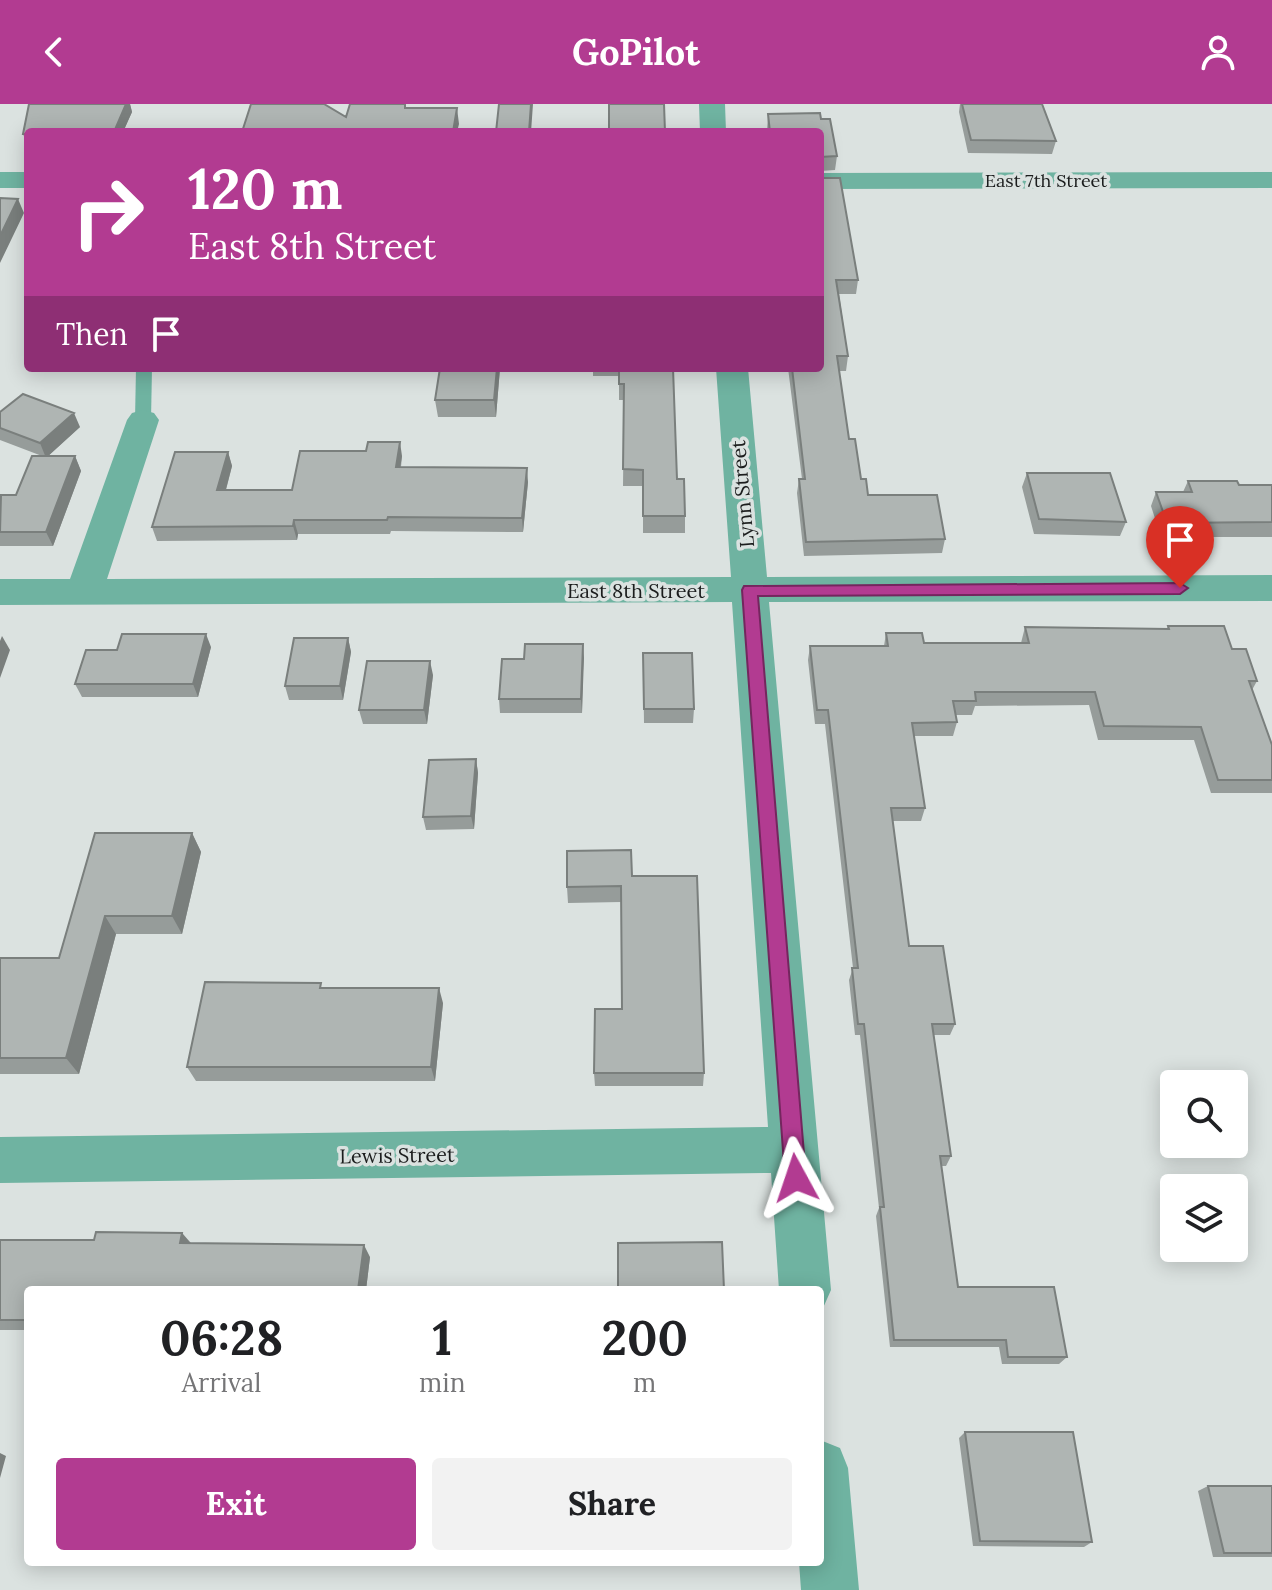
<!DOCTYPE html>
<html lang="en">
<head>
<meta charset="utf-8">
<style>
	body { margin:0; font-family:Lora,serif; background:#f2f2f2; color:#202124; height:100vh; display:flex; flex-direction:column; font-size:30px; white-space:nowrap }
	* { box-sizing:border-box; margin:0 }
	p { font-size:26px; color:#757577 }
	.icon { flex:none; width:44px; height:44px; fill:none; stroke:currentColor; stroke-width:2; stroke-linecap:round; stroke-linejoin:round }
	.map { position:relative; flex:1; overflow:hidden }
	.side { position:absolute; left:24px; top:1182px; width:800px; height:280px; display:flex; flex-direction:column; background:#fff; border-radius:8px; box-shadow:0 4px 20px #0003 }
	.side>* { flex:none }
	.top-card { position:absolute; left:24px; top:24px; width:800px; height:244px; border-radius:8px; box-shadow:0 4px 20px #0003; background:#b23b91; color:#fff; overflow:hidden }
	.fabs { position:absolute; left:1160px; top:966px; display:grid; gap:16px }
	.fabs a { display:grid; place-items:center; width:88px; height:88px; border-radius:8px; background:#fff; box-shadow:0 4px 20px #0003; font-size:40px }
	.pin { position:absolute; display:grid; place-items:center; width:68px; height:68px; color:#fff; margin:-82px -34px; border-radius:50% 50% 50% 0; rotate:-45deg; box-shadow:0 0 8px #0007 }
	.pin .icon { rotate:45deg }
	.me { position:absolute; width:88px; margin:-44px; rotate:355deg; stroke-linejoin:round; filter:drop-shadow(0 0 6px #0008) }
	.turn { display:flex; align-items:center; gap:28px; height:168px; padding:0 32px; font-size:36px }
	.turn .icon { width:104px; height:104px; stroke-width:2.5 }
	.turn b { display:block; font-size:56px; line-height:68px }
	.then { display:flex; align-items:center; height:76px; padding:0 32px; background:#0003; gap:16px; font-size:30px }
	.eta { display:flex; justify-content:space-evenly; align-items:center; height:136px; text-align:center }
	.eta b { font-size:48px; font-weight:700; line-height:56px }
	.action { display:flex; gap:16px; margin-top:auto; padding:16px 32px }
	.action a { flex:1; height:92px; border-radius:8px; background:#b23b91; color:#fff; font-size:32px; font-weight:700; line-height:92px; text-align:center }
	.action a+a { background:#f2f2f2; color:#202124 }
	header { display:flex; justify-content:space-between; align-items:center; height:104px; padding:0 32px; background:#b23b91; color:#fff; font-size:36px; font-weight:700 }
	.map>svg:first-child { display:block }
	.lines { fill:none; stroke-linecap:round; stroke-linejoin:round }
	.service { fill:#6fb3a1; fill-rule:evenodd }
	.minor { fill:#6fb3a1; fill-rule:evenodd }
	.wall { fill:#969c9a }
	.shaded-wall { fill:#7a7f7d }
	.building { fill:#afb5b3; stroke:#7a7f7d; stroke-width:2 }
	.route { fill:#b23b91; stroke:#74265e; stroke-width:2 }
	.labels { text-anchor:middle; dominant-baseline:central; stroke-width:7; stroke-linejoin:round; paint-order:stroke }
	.far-street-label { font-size:18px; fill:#1b1d1d; stroke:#dbe2e0 }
	.street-label { font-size:20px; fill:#1b1d1d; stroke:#dbe2e0 }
</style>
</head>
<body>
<header><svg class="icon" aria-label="back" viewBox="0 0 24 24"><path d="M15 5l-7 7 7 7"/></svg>GoPilot<svg class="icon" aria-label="person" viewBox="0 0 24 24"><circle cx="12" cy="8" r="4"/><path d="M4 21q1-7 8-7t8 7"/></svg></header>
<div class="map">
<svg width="1272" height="1486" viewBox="0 0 1272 1486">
	<rect width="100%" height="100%" fill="#dbe2e0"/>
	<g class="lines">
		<path class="service" d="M136 264H152L151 316 143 321 135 316Z"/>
		<path class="minor" d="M699 0H725L726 28H700Z
			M0 68H28V84H0Z
			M1272 68V84L820 85V69Z
			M716 264H748L767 473 1272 471V497L769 498 831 1186 823 1204 820 1206V1186H779L771 1069 0 1079V1033L768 1023 732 498 0 501V475H70L127 316 132 309 143 306 154 309 159 316 107 475 731 473Z
			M820 1336 840 1344 848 1364 859 1486H801L799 1458H820Z"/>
	</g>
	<path class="wall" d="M29 0H130L132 8 123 28H28V43L23 30Z
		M960 0H1042L1056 37 1052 50 968 49 959 8Z
		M768 10 821 15 837 52 835 66 820 67V28H767Z
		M820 72 858 176 856 190H839L848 252 846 267H839L849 335 861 375 868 391 945 435 942 449 804 452 797 389 799 375H802L788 264H820Z
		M440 264H500L496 313H438L435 296Z
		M593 264H673L677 375 685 412V429H643V382H623L624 296H619V272H593Z
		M0 308 80 323 48 352H75L81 367 53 442H0V392L16 391 42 352 0 336Z
		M228 348 232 362 226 386H292L402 352 401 363 528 378 523 428 391 427 390 430H298L297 436 157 437 152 423Z
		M1027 369 1126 418 1120 432 1034 430 1022 383Z
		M1188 377 1239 381H1272V433H1161L1151 402 1156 388H1183Z
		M1168 522 1232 545 1257 577 1252 586 1272 641V689H1211L1194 636H1098L1089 601 975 602 972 611H955L957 618 953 632H914L925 704 921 717H893L909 842 955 920 950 931H934L951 1052 946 1062H941L958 1183 1067 1253 1059 1260H1002L999 1243H890L876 1112 879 1104 860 931H855L849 876 853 864 825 620H815L808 556 810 542H884L886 529 924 539H1021L1025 523 1167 525Z
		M348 534 351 548 343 596H289L285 582Z
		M583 540 582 609H500L499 595 524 555Z
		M211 543 198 593H82L75 580 117 546Z
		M643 549 694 605 693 619H644Z
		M433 571 427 620H363L359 606Z
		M476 655 478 669 474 725 426 726 423 713Z
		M192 729 201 748 182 830H116L79 970H0V854H59Z
		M632 772 704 969 703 982H595L594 969 622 905 621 798 568 799 567 783Z
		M322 884 443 899 435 977H196L187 963Z
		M182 1129 191 1139 370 1153 366 1186H28V1226H0V1136H94Z
		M965 1328 1092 1438 1084 1443 973 1442 959 1334Z
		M1208 1382H1272V1453H1213L1198 1387Z
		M68 1458H166V1461H75Z"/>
	<path class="shaded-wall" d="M126 0H130L132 8 123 28H114Z
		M531 0H533L531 28H529Z
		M457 4 459 20 457 28H453Z
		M18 95 24 109 0 159V132Z
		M497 264H500L496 313 494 296Z
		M74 309 80 323 46 354 40 339Z
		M400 338 402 352 398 377 396 363Z
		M228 348 232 362 222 400 217 386Z
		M75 352 81 367 53 442 46 428Z
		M527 364 528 378 523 428 522 414Z
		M294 416 298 430 297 436 293 422Z
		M206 530 211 543 198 593 193 580Z
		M2 532 10 546 0 574V537Z
		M348 534 351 548 343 596 340 582Z
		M583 540 584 554 582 609 581 595Z
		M430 557 433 571 427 620 424 606Z
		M476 655 478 669 474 725 471 712Z
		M192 729 201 748 182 830 172 812Z
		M105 812 116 830 79 970 66 954Z
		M439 884 443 899 435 977 431 963Z
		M182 1129 192 1141 180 1139Z
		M364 1141 370 1153 366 1186H358Z
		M0 1349 6 1352 0 1374Z"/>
	<path class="building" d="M29 0H126L114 28H28V30H23Z
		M251 0H324L346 13 350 0H405V4H457L453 28H242Z
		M499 0H531L529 28H496Z
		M609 0H664L665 28H609Z
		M962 0H1042L1056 37 971 36Z
		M820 9 821 15H830L837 52 820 53V28H770L768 10Z
		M820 72 822 74H840L858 176H836L848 252H837L849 335H855L861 375H866L868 391H937L945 435 806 438 799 375H805L792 264H820Z
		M0 94 18 95 0 132Z
		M440 264H497L494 296H435Z
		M619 264H673L677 375H684L685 412H643V366L623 365 624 280H619Z
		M23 290 74 309 40 339 0 324V308Z
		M368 338H400L396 363 527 364 522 414 388 413 387 416H294L293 422 152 423 175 348H228L217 386H292L300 347H366Z
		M32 352H75L46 428H0L1 391H16Z
		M1027 369H1110L1126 418 1039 415Z
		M1188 377H1237L1239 381H1272V418L1167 419 1156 388H1192Z
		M1168 522H1224L1232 545H1246L1257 577H1249L1272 641V676H1218L1201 623 1104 622 1095 588H975L976 597H953L957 618 912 619 925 704H891L909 842H943L955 920H932L951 1052H940L958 1183H1054L1067 1253H1008L1006 1236H894L880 1103H884L864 920H858L852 864H858L828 606H817L810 542H888L886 529H922L924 539H1029L1025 523 1169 525Z
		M122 530H206L193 580H75L86 546H117Z
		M294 534H348L340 582H285Z
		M525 540H583L581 595H499L502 555H524Z
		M643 549H692L694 605H644Z
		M367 557H430L424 606H359Z
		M476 655 471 712 423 713 429 656Z
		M95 729H192L172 812H105L66 954H0V854H59Z
		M631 746 632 772H697L704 969H594L595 905H622L621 782 567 783V747Z
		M205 878 321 879 320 884H439L431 963H187Z
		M96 1128 182 1129 180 1139 364 1141 358 1186H28V1216H0V1136H94Z
		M722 1138 724 1186H618V1139Z
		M965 1328H1073L1092 1438 980 1437Z
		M1208 1382H1272V1449H1224Z"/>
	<path class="route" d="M1180 479 1188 484 1180 490 758 492 806 1074 803 1081 796 1084 788 1081 785 1074 742 486 744 482Z"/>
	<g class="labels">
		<g class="far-street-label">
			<text x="1046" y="76">East 7th Street</text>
		</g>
		<g class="street-label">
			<text transform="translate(742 390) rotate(-95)">Lynn Street</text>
			<text x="636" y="486">East 8th Street</text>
			<text transform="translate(397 1051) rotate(-1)">Lewis Street</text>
		</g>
	</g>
</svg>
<div class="fabs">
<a><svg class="icon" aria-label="search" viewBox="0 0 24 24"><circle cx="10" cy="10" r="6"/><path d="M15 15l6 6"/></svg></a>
<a><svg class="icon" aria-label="layers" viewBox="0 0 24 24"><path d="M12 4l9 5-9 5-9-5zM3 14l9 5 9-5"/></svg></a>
</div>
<div class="pin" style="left:1180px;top:484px;background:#d93025"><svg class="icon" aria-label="arrive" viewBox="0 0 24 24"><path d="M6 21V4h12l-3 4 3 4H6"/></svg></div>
<svg class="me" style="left:796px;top:1074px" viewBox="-20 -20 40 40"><path d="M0-17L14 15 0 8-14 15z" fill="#b23b91" stroke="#fff" stroke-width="4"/></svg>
<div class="top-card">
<div class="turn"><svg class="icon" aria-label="right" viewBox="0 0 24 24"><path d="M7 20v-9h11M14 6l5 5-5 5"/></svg><div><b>120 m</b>East 8th Street</div></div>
<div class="then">Then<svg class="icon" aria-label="arrive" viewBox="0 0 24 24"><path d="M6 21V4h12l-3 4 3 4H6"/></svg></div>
</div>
<section class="side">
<div class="eta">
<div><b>06:28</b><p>Arrival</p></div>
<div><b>1</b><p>min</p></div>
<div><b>200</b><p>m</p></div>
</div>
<div class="action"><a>Exit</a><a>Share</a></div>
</section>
</div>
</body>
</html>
